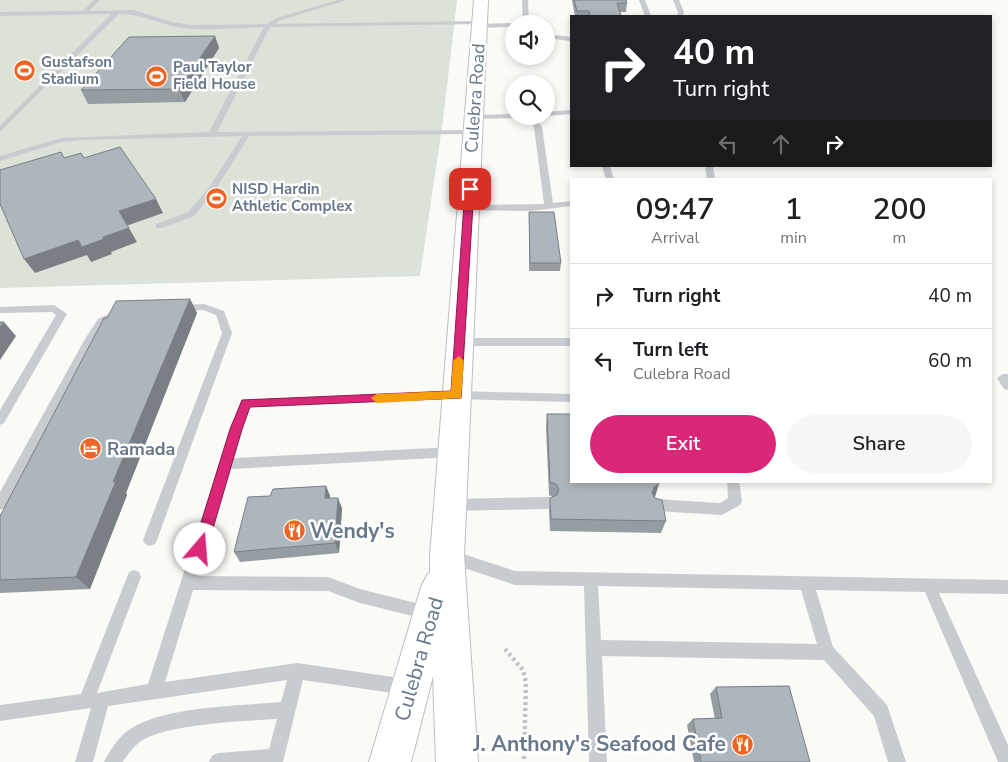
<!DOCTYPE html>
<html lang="en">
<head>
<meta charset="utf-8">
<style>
	body { margin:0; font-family:"Nunito Sans",sans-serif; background:#f6f6f6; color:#202124; height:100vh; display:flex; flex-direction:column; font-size:19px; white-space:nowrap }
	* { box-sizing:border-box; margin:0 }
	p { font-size:16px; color:#757577 }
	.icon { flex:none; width:28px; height:28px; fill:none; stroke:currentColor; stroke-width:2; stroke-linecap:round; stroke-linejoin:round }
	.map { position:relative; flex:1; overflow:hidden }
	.drawer { position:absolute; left:570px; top:178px; width:422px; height:305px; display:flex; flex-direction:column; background:#fff; border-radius:0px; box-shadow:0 2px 8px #0003 }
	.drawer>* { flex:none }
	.top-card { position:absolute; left:570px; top:15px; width:422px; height:152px; border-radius:0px; box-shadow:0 2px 8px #0003; background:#202124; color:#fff; overflow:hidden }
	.buttons { position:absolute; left:505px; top:15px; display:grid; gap:10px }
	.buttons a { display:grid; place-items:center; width:50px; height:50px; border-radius:50%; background:#fff; box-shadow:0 2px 8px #0003; font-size:25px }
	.pin { position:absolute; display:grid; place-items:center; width:42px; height:42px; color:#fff; margin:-21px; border-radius:10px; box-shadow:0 2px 8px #0006 }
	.me { position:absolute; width:55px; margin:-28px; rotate:18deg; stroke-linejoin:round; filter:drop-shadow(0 0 4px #0008) }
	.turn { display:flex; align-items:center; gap:18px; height:105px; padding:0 20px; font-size:22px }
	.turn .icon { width:65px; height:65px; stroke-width:2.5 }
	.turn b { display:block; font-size:35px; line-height:42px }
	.lanes { display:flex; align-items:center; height:48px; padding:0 20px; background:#0003; justify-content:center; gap:25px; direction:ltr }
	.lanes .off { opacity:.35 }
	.eta { display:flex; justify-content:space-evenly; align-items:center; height:85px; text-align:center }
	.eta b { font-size:30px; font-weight:600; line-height:35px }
	.action { display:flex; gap:10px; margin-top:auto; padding:10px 20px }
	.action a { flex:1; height:58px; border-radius:30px; background:#db2777; color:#fff; font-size:20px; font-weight:600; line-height:58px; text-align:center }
	.action a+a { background:#f6f6f6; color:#202124 }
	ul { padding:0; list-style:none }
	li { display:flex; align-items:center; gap:15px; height:65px; padding:0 20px; border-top:1px solid #e0e0e0 }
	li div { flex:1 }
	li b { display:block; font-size:19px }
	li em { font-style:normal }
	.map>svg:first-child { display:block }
	.green { fill:#dbe2d8 }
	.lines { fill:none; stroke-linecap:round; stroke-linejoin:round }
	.secondary-casing { stroke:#babfc4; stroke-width:2 }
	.path { stroke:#c1c4c6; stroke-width:4.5; stroke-dasharray:3 3; stroke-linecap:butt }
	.lane { fill:#c8cbcf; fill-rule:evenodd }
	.secondary { fill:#fff; fill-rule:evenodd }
	.wall { fill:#959da2 }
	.shaded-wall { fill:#797f84 }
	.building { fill:#adb6bc; stroke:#797f84 }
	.route { fill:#db2777; stroke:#8e194d }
	.slow { fill:#f59e0b }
	.labels { text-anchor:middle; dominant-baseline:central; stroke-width:5; stroke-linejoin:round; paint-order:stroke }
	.far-poi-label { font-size:15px; font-weight:bold; fill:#67788a; stroke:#fff; text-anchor:start }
	.street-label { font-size:18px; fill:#67788a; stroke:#fff }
	.poi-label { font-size:18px; font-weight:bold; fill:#67788a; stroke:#fff; text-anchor:start }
	.near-poi-label { font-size:21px; font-weight:bold; fill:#67788a; stroke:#fff; text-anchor:start }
	.near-street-label { font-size:21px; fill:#67788a; stroke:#fff }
</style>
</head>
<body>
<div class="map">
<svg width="1008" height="762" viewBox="0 0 1008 762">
	<rect width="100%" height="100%" fill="#fafaf7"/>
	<path class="green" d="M0 0H457L443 120 420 276 0 288Z"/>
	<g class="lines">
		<defs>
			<path id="secondary" d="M474 0H488L464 556 478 762H436L433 676 411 762H369L421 587 427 575 430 573V556Z"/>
		</defs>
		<use href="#secondary" class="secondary-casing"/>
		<path class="path" d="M505 649 523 670 526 683 524 762"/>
		<path class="lane" d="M94 0H100L89 11 134 10 168 21 190 25 267 24 277 18 338 0H347L281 20 275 24 482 21 480 24 270 27 217 132 473 130 477 132 473 134 249 136 214 192 194 216 162 228H156V224L188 212 208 189 242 136 81 140 62 142 0 161V156L61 138 209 132 264 27C240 28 215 30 190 29 165 27 144 14 119 14L0 132V126L111 14 0 16V12L83 11Z
			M522 0H528L529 24H523Z
			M639 0H645L651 16H645Z
			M673 0H679L684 12 683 16H677L678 12Z
			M514 23 516 24H514V27L480 28 477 26 480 24Z
			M546 34 571 37V41L546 38Z
			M571 110V114L546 116V112Z
			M514 114V116H517V118L474 119 470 117 474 115Z
			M528 116H535L542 127 553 203 571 201V206L531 211 465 210 464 208 468 205 544 204 534 127Z
			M602 166H610L614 179H606Z
			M705 166H713L715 179H707Z
			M204 304 224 311 232 333 157 540 155 544 150 546 145 544 143 540 222 333 216 315 203 310 180 311 175 308 180 305Z
			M54 305 67 314 4 423 0 425V410L56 315 52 312 0 313V307Z
			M115 311 120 315 106 325 94 341 5 508 0 510V492L85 339 98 319Z
			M460 338H571V346H460L455 342Z
			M1003 374H1008V390L1004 389 997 378Z
			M456 391 571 394V402L456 399 250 407 234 458 453 447 457 448 459 452 457 456 453 457 231 469 198 576 328 577 360 589 428 606 433 608 435 613 433 618 428 620 360 603 328 591 193 590 165 682 297 663 407 679 413 681 415 687 413 693 407 695 303 680 283 762H209L212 756 218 753 269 749 277 719C246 721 163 724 140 742 133 747 127 755 123 762H104C110 750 119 736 130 729 165 706 239 706 281 702L287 680 108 706 93 762H75L91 708 0 721V705L81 694 127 577 129 572 134 570 139 572 141 577 97 693 148 684 230 429 242 400Z
			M727 481H739L742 501 740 505 722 515 656 511 651 509 649 505 651 501 656 499 720 503 728 498Z
			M549 497 554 499 556 503 554 507 549 509 451 511 446 509 444 505 446 501 451 499Z
			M451 550 515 571 1008 580V594L939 593 1008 745V762H998L925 592 816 590 833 647 887 705 906 762H888L874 716 824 660 602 656 607 762H589L584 586 515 585 446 562 444 557 446 552ZM598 586 801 590 817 644 601 640Z"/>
		<use href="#secondary" class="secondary"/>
	</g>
	<path class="wall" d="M572 0H626L627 3 626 12H620L621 16H575Z
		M215 36 219 48 185 102 88 104 81 90Z
		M529 212 561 263 560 271H529Z
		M190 299 197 313 126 493 127 495 90 589 0 593V516L107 318Z
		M547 414 655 497 666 521 661 533 550 531 549 511 550 498 553 497 549 495 546 428Z
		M326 486 330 496V498L342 508 339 553 240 562 234 552 270 496Z
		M716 687 810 762H694L687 725 693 719H715L710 694Z"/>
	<path class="shaded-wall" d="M215 36 219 48 185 102 179 89Z
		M156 199 163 213 126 226 119 211Z
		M129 228 137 242 111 252 112 254 91 262 87 255 35 273 24 259 78 240 103 237Z
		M190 299 197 313 126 493 127 495 90 589 76 577 113 482Z
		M4 322 16 336 0 360V327Z
		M659 484 655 497 649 500 654 487Z
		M326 486 330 496 329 508 325 498Z
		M338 498 342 508 339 553 335 543Z"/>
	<path class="building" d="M574 0H626L627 3H617L621 16H590L589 11H577Z
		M215 36 179 89 81 90 129 37Z
		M120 147 156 199 119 211 129 228 103 237 104 239 82 247 78 240 24 259 0 204V170L61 152 64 158 81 153 84 158Z
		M529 212H554L561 263H530Z
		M190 299 113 482 116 481 76 577 0 580V516L104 318H107L116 301Z
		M0 322H4L0 327Z
		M547 414H571V481H659V484L654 487 652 493 655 498 662 500 666 521 551 519 550 498 557 495 559 489 556 484 550 482Z
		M326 486 325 498H338L335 543 234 552 248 497 270 496 273 489Z
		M789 686 810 762H701L693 719 722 718 716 687Z"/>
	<path class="route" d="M470 186 474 189 461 398 250 407 242 429 207 549 205 553 200 555 195 553 193 549 230 429 242 400 451 391 465 189Z"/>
	<path class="slow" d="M459 356 464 361 461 398 377 403 371 398 377 394 451 391 453 361Z"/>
	<defs>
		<symbol id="stadium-disc" viewBox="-11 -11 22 22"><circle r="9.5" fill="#eb6526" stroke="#fff"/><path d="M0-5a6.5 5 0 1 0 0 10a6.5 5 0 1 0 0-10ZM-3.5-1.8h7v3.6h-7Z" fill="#fff"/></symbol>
		<symbol id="hotel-disc" viewBox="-11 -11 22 22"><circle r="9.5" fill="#eb6526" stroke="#fff"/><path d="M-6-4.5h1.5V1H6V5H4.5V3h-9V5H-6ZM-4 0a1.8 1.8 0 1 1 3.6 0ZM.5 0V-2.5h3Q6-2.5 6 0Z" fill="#fff"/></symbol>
		<symbol id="restaurant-disc" viewBox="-11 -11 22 22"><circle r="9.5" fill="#eb6526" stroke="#fff"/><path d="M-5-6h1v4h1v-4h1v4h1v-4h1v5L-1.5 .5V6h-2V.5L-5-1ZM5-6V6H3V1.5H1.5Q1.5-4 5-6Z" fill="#fff"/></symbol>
	</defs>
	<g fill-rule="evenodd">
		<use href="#stadium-disc" x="12" y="58" width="25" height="25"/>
		<use href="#stadium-disc" x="144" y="64" width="25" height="25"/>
		<use href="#stadium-disc" x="204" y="186" width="25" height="25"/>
		<use href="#hotel-disc" x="78" y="436" width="25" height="25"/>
		<use href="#restaurant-disc" x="282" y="518" width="25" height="25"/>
		<use href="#restaurant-disc" x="730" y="732" width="25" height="25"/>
	</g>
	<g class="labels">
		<g class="far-poi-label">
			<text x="41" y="62">Gustafson<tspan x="41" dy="17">Stadium</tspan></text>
			<text x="173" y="67">Paul Taylor<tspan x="173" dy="17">Field House</tspan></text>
			<text x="232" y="189">NISD Hardin<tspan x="232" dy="17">Athletic Complex</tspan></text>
		</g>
		<g class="street-label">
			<text transform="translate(475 98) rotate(-86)">Culebra Road</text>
		</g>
		<g class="poi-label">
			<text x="107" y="449">Ramada</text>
		</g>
		<g class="near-poi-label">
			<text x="310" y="531">Wendy's</text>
			<text x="726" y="744" text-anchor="end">J. Anthony's Seafood Cafe</text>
		</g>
		<g class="near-street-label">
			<text transform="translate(419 659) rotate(-74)">Culebra Road</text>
		</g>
	</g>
</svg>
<div class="buttons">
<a><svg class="icon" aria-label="sound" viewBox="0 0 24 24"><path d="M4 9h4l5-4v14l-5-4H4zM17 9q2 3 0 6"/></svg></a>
<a><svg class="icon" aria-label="search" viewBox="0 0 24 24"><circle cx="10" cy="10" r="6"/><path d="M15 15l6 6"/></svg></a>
</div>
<div class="pin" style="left:470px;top:189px;background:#d93025"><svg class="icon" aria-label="arrive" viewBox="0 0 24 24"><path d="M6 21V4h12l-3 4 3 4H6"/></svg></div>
<svg class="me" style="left:200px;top:549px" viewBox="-20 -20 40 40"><circle r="19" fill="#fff"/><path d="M0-13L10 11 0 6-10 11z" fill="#db2777"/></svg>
<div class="top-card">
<div class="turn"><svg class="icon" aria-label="right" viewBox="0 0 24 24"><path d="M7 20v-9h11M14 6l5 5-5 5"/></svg><div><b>40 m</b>Turn right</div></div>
<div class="lanes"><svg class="icon off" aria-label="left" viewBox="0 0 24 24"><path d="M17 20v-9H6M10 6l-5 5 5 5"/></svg><svg class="icon off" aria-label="ahead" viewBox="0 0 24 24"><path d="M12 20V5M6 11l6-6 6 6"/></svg><svg class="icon" aria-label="right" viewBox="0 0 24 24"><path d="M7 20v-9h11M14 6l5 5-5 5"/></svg></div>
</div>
<section class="drawer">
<div class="eta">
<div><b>09:47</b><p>Arrival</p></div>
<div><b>1</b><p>min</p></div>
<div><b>200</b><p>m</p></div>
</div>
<ul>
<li><svg class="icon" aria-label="right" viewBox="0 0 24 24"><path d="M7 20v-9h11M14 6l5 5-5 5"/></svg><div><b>Turn right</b></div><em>40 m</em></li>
<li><svg class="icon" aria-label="left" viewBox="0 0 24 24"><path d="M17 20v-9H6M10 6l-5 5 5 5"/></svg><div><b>Turn left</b><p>Culebra Road</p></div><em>60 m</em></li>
</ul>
<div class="action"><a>Exit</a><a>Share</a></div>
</section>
</div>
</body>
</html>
